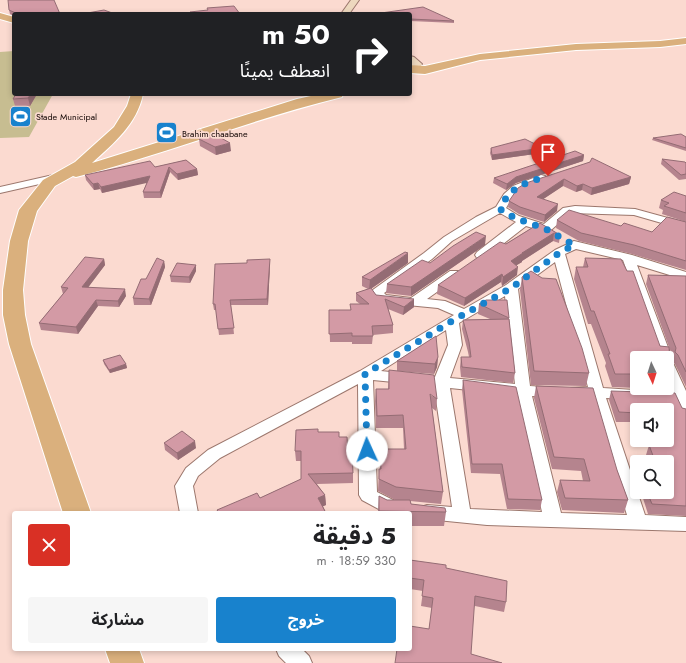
<!DOCTYPE html>
<html lang="ar">
<head>
<meta charset="utf-8">
<style>
	body { margin:0; font-family:Jost,"Noto Sans Arabic",sans-serif; background:#f6f6f6; color:#202124; direction:rtl; height:100vh; display:flex; flex-direction:column; font-size:15px; white-space:nowrap }
	* { box-sizing:border-box; margin:0 }
	p { font-size:13px; color:#757577 }
	.icon { flex:none; width:22px; height:22px; fill:none; stroke:currentColor; stroke-width:2; stroke-linecap:round; stroke-linejoin:round }
	.map { position:relative; flex:1; overflow:hidden; direction:ltr }
	.side { position:absolute; left:12px; top:511px; width:400px; height:140px; display:flex; flex-direction:column; background:#fff; border-radius:4px; box-shadow:0 2px 6px #0003; direction:rtl }
	.side>* { flex:none }
	.top-card { position:absolute; left:12px; top:12px; width:400px; height:84px; border-radius:4px; box-shadow:0 2px 6px #0003; direction:rtl; background:#202124; color:#fff; overflow:hidden }
	.needle { width:26px; rotate:176deg }
	.controls { position:absolute; left:630px; top:351px; display:grid; gap:8px }
	.controls a { display:grid; place-items:center; width:44px; height:44px; border-radius:4px; background:#fff; box-shadow:0 2px 6px #0003; font-size:20px }
	.pin { position:absolute; display:grid; place-items:center; width:34px; height:34px; color:#fff; margin:-41px -17px; border-radius:50% 50% 50% 0; rotate:-45deg; box-shadow:0 0 4px #0007 }
	.pin .icon { rotate:45deg }
	.me { position:absolute; width:44px; margin:-22px; rotate:358deg; stroke-linejoin:round; filter:drop-shadow(0 0 3px #0008) }
	.turn { display:flex; align-items:center; gap:14px; height:84px; padding:0 16px; font-size:18px }
	.turn .icon { width:52px; height:52px; stroke-width:2.5 }
	.turn b { display:block; font-size:28px; line-height:34px }
	.round { display:grid; place-items:center; flex:none; width:42px; height:42px; border-radius:4px; background:#f6f6f6 }
	.summary { display:flex; align-items:center; justify-content:space-between; height:68px; padding:0 16px }
	h1 { font-size:24px; font-weight:700; line-height:30px }
	.cta { display:flex; gap:8px; margin-top:auto; padding:8px 16px }
	.cta a { flex:1; height:46px; border-radius:4px; background:#1882cd; color:#fff; font-size:16px; font-weight:700; line-height:46px; text-align:center }
	.cta a+a { background:#f6f6f6; color:#202124 }
	.map>svg:first-child { display:block }
	.green { fill:#c7bd91 }
	.lines { fill:none; stroke-linecap:round; stroke-linejoin:round }
	.street-casing { stroke:#9c776d; stroke-width:2 }
	.secondary-casing { stroke:#9c776d; stroke-width:2 }
	.primary-casing { stroke:#fff; stroke-width:2 }
	.street { fill:#fff; fill-rule:evenodd }
	.secondary { fill:#edd8be; fill-rule:evenodd }
	.primary { fill:#dab07d; fill-rule:evenodd }
	.wall { fill:#b5848e }
	.shaded-wall { fill:#946c74 }
	.building { fill:#d39aa5; stroke:#946c74 }
	.route { stroke:#1882cd; stroke-width:7; stroke-dasharray:0 12.6 }
	.labels { text-anchor:middle; dominant-baseline:central; stroke-width:3.5; stroke-linejoin:round; paint-order:stroke }
	.far-poi-label { font-size:9px; fill:#140705; stroke:#fbdad0; text-anchor:start }
</style>
</head>
<body>
<div class="map">
<svg width="686" height="663" viewBox="0 0 686 663">
	<rect width="100%" height="100%" fill="#fbdad0"/>
	<path class="green" d="M14 51V94H53L29 137 0 138V52Z"/>
	<g class="lines">
		<defs>
			<path id="street" d="M62 173 66 174 67 176 66 178 0 193V187Z
				M541 175 545 176 546 178 545 180C528 186 514 192 506 208L519 216 544 224 563 208 575 206 635 209 686 223V230L634 215 570 213 550 231 546 232 526 226 485 258H477L475 255 477 252 516 222 500 213 452 241 432 259 384 293 386 295 411 298 450 271H458L460 274 458 277 427 299 445 301 464 309 506 285 555 250 574 241 632 255 686 272V280L637 265 672 358 670 361 674 365 686 391V418L680 417 673 401 653 399 650 395 653 391 669 390 667 384V358H658L623 260 576 249 565 254 603 388 634 390 637 394 634 398 629 399 606 398 645 515 686 517V531L487 525 427 519 421 517 418 512 421 507 427 505 452 507 434 386 373 380 377 492 395 501 402 503 405 508 402 513H386L362 500 359 495 358 384 220 458 198 476 193 486 198 513H180L175 486 186 468 208 450 360 371 454 315 438 308 376 302 370 292 424 253 444 237 476 217 496 207 504 194 513 186ZM555 262 588 387 571 388 568 392 571 396 591 398 627 515 561 513 532 396 553 397 558 396 561 392 558 388 530 386 518 289ZM505 296 515 384 450 378 462 345 459 323ZM446 330 448 345 435 377 381 371ZM450 388 516 395 542 512 470 509Z
				M276 649H302L309 656 312 663H286L279 656Z"/>
			<path id="secondary" d="M351 0H359L349 14H341Z
				M410 56 414 57 422 64 421 66 417 67 410 64Z"/>
			<path id="primary" d="M0 13 14 17V23L0 19Z
				M686 38V44L660 47 576 50 480 60 425 74 410 73V65L425 66 480 54 576 44 660 41Z
				M131 94H143C137 124 114 143 92 163L297 99 320 94H343L342 97C252 119 166 154 76 177L73 176 55 186 37 211 28 241 23 290 25 315 31 344 91 513H63L9 344 3 315V290L10 241 19 210 43 180 75 162 114 127 127 106Z
				M105 649H139L144 663H110Z"/>
		</defs>
		<use href="#street" class="street-casing"/>
		<use href="#secondary" class="secondary-casing"/>
		<use href="#primary" class="primary-casing"/>
		<use href="#street" class="street"/>
		<use href="#secondary" class="secondary"/>
		<use href="#primary" class="primary"/>
	</g>
	<path class="wall" d="M9 10 60 14H14V16L10 14Z
		M410 14 454 21V23L410 21Z
		M37 94 30 106H15L13 99Z
		M686 137V151L652 140 653 138Z
		M199 139 231 151 216 155 200 146Z
		M491 148H543L542 153 492 160 490 153Z
		M584 155 583 161 516 183 506 190 493 183 494 178Z
		M662 159 686 163V179L679 180 661 164Z
		M186 160 197 169 198 175 178 180 170 172 161 198H144L143 192 147 182 102 193 100 189 94 190 86 180 85 175 155 167Z
		M590 162 631 177 629 184 591 195 582 190 576 192 563 186 543 199 557 211 544 222 519 214 508 207 509 201Z
		M686 196V222L662 214 663 210 659 208 661 200Z
		M557 220 621 226 652 232 686 222V270L632 254 579 241 556 228Z
		M540 223 560 235 559 243 553 241 522 261V262L516 265 517 275 502 286 501 282 464 306 437 294 438 285Z
		M485 245 411 296 386 293 387 284 430 263Z
		M585 258 660 346 669 347 646 284 648 275 686 276V387L675 364 672 361 673 357 669 347 671 375 667 388H652H667V358H637V388L612 387 605 366 606 363 591 324H588L574 279 576 267H583Z
		M104 259 105 265 88 287 126 296 119 307 98 306 78 334 41 330 39 323 63 294 61 287Z
		M164 261 165 267 151 305H134L133 298 146 279Z
		M408 263 371 289 376 295 414 307 403 315 388 309 393 325V333L373 335 372 344H352V342H330L329 310H350L360 304 356 301V293L368 289 362 286V277Z
		M270 264 268 305H231L234 334 219 335 216 310H214L213 304Z
		M196 265V271L190 283 171 282 170 276Z
		M522 277 589 373 586 386 531 385 520 290Z
		M479 304 509 318 515 373 513 383 461 377 460 367 461 357H469L468 352 462 329 463 320 490 319 478 314Z
		M438 357 437 367 434 374 397 371V361Z
		M103 360 126 364 127 368 110 373 104 364Z
		M389 370 437 399 436 411 432 408 443 492 441 504 410 501 411 504 446 512 444 526H410V513H378L379 496 387 500H401H395L378 491 379 469H380V449H404L403 428H376L375 401 376 389H388Z
		M463 380 542 500 540 510 507 509 500 474 471 473 462 390Z
		M536 386 617 470 628 500 624 513 562 510 557 492 560 480 583 481 581 471 552 469 534 398Z
		M611 391 686 409V516L648 514 641 492H667L637 462V481L633 470 636 460 648 461 646 455 649 445H654L653 440H667V410H637V422H616L609 400Z
		M318 432 339 437 348 451 353 473V483L317 484 325 495 326 505 323 506 326 513H217V510L260 498 301 479V461H296L295 451Z
		M164 443 196 448 178 460 165 450Z
		M410 560 446 568 506 602 504 612 475 606 395 663 429 629 432 608 421 606 423 591 410 589Z"/>
	<path class="shaded-wall" d="M31 94H37L30 106 28 98Z
		M230 143 231 151 216 155 215 147Z
		M543 148 542 153 492 160V155Z
		M584 155 583 161 516 183 506 190 507 184 516 177Z
		M169 167 170 172 161 198 160 192Z
		M197 169 198 175 178 180 177 174Z
		M150 176 151 182 102 193 101 187Z
		M631 177 629 184 591 195 592 188Z
		M564 179 563 186 536 204 537 197Z
		M98 183 100 189 94 190 93 184Z
		M583 184 582 190 576 192 577 186Z
		M558 204 557 211 544 222 545 215Z
		M554 233 553 241 522 261V262L509 270 511 261 522 253Z
		M486 236 485 245 411 296V287Z
		M408 253V263L369 290 370 280Z
		M104 259 105 265 84 293 82 287Z
		M270 259V264L268 305 267 299Z
		M164 261 165 267 151 305 149 299Z
		M196 265V271L190 283 189 277Z
		M518 267 517 275 502 286 503 277Z
		M502 274 501 282 464 306 465 298Z
		M125 289 126 296 119 307 118 301Z
		M414 299V307L403 315 404 307Z
		M96 300 98 306 78 334 76 327Z
		M438 357 437 367 434 374 435 364Z
		M126 364 127 368 110 373 109 370Z
		M195 441 196 448 178 460 177 453Z
		M325 495 326 505 319 508 318 498Z"/>
	<path class="building" d="M8 0H54L60 14H18L9 10Z
		M234 6 240 14H193L190 12 208 10 207 8Z
		M423 7 454 21 410 19V14H381V13Z
		M104 10 115 14H82Z
		M16 94H31L28 98 13 99Z
		M214 134 230 143 215 147 199 139Z
		M681 134 686 137V148L653 138Z
		M525 139 543 148 492 155 491 148Z
		M575 151 584 155 516 177 507 184 494 178Z
		M592 158 631 177 592 188 583 184 577 186 564 179 537 197 558 204 545 215 520 207 509 201 518 188 526 183 590 162Z
		M662 159 685 162 686 163V174L681 175Z
		M186 160 197 169 177 174 169 167 160 192H143L150 176 101 187 98 183 93 184 85 175 150 161 155 167Z
		M674 192 686 196V213L664 206 669 203 661 200Z
		M569 210 621 226 624 223 652 232 667 217 686 222V261L634 245 581 233 557 220Z
		M540 223 560 235 554 233 522 253H523L511 261 518 267 503 277 502 274 465 298 438 285 500 242 506 244Z
		M476 232 486 236 411 287 387 284 422 260 430 263 453 246Z
		M405 252 408 253 370 280 362 277Z
		M85 257 104 259 82 287 125 289 118 301 96 300 76 327 39 323 68 288 61 287Z
		M157 258 164 261 149 299 133 298 141 279H146Z
		M585 258 621 259 627 271H633L660 346 669 347 671 375H667V358H637V374H615L608 354H610L594 311H591L576 267H588Z
		M270 259 267 299 230 300 234 328 218 329 215 304H213L215 264 247 263V260Z
		M177 263 196 265 189 277 170 276Z
		M531 271 542 278 556 279 582 348 589 373 534 371 522 277Z
		M648 275 686 276V372L678 355 675 352 676 348Z
		M371 288 376 295 414 299 404 307 385 299 393 325 372 326 373 336H352V333L329 334V310H351L350 304H369L356 293Z
		M486 300H507L509 318 479 304Z
		M509 319 515 373 462 367 461 357H471L469 342 463 320Z
		M436 336 438 357 435 364 397 361Z
		M120 355 126 364 109 370 103 360Z
		M389 370 434 375 437 399 430 394 443 492 396 487 379 479V469H381L380 449H406L403 415 377 416 376 389H389Z
		M463 380 516 387 542 500 508 499 502 464H472Z
		M536 386 593 388 617 470 628 500 565 498 560 480 590 481 584 459 554 457Z
		M611 391 675 393 682 408 686 409V506L652 504 647 492H667V462H637V463L636 460 655 461 649 445H657V440H667V410H637V413L619 412Z
		M318 429V432H339V437H347L348 451H352L353 473 308 474 325 495 318 498 326 513H219L217 510 257 493 260 498 301 479V451H295L296 430Z
		M182 431 195 441 177 453 164 443Z
		M379 496 387 500H410L411 504 445 508 446 512 379 511Z
		M410 560 446 565V568L507 581 506 602 475 596 471 654 502 663H395L397 649H410V626L429 629 433 598 422 596 424 580 410 578Z"/>
	<g class="lines">
		<path class="route" d="M367 450 365 374 452 321 511 288 559 253 574 245 546 229 515 218 500 209C510 186 526 183 548 176"/>
	</g>
	<defs>
		<symbol id="stadium-square" viewBox="-11 -11 22 22"><rect x="-9" y="-9" width="18" height="18" rx="4" fill="#1882cd" stroke="#fbdad0"/><path d="M0-5a6.5 5 0 1 0 0 10a6.5 5 0 1 0 0-10ZM-3.5-1.8h7v3.6h-7Z" fill="#fff"/></symbol>
	</defs>
	<g fill-rule="evenodd">
		<use href="#stadium-square" x="8" y="104" width="25" height="25"/>
		<use href="#stadium-square" x="154" y="120" width="25" height="25"/>
	</g>
	<g class="labels">
		<g class="far-poi-label">
			<text x="36" y="116">Stade Municipal</text>
			<text x="182" y="133">Brahim chaabane</text>
		</g>
	</g>
</svg>
<div class="controls">
<a><svg class="needle" viewBox="-14 -14 28 28"><path d="M0-13l5 13h-10z" fill="#e53935"/><path d="M0 13l5-13h-10z" fill="#757577"/></svg></a>
<a><svg class="icon" aria-label="sound" viewBox="0 0 24 24"><path d="M4 9h4l5-4v14l-5-4H4zM17 9q2 3 0 6"/></svg></a>
<a><svg class="icon" aria-label="search" viewBox="0 0 24 24"><circle cx="10" cy="10" r="6"/><path d="M15 15l6 6"/></svg></a>
</div>
<div class="pin" style="left:548px;top:176px;background:#d93025"><svg class="icon" aria-label="arrive" viewBox="0 0 24 24"><path d="M6 21V4h12l-3 4 3 4H6"/></svg></div>
<svg class="me" style="left:367px;top:450px" viewBox="-20 -20 40 40"><circle r="19" fill="#fff"/><path d="M0-13L10 11 0 6-10 11z" fill="#1882cd"/></svg>
<div class="top-card">
<div class="turn"><svg class="icon" aria-label="right" viewBox="0 0 24 24"><path d="M7 20v-9h11M14 6l5 5-5 5"/></svg><div><b>50 m</b>انعطف يمينًا</div></div>
</div>
<section class="side">
<div class="summary"><div><h1>5 دقيقة</h1><p>330 m · 18:59</p></div><a class="round" style="background:#d93025;color:#fff"><svg class="icon" aria-label="close" viewBox="0 0 24 24"><path d="M6 6l12 12M18 6L6 18"/></svg></a></div>
<div class="cta"><a>خروج</a><a>مشاركة</a></div>
</section>
</div>
</body>
</html>
